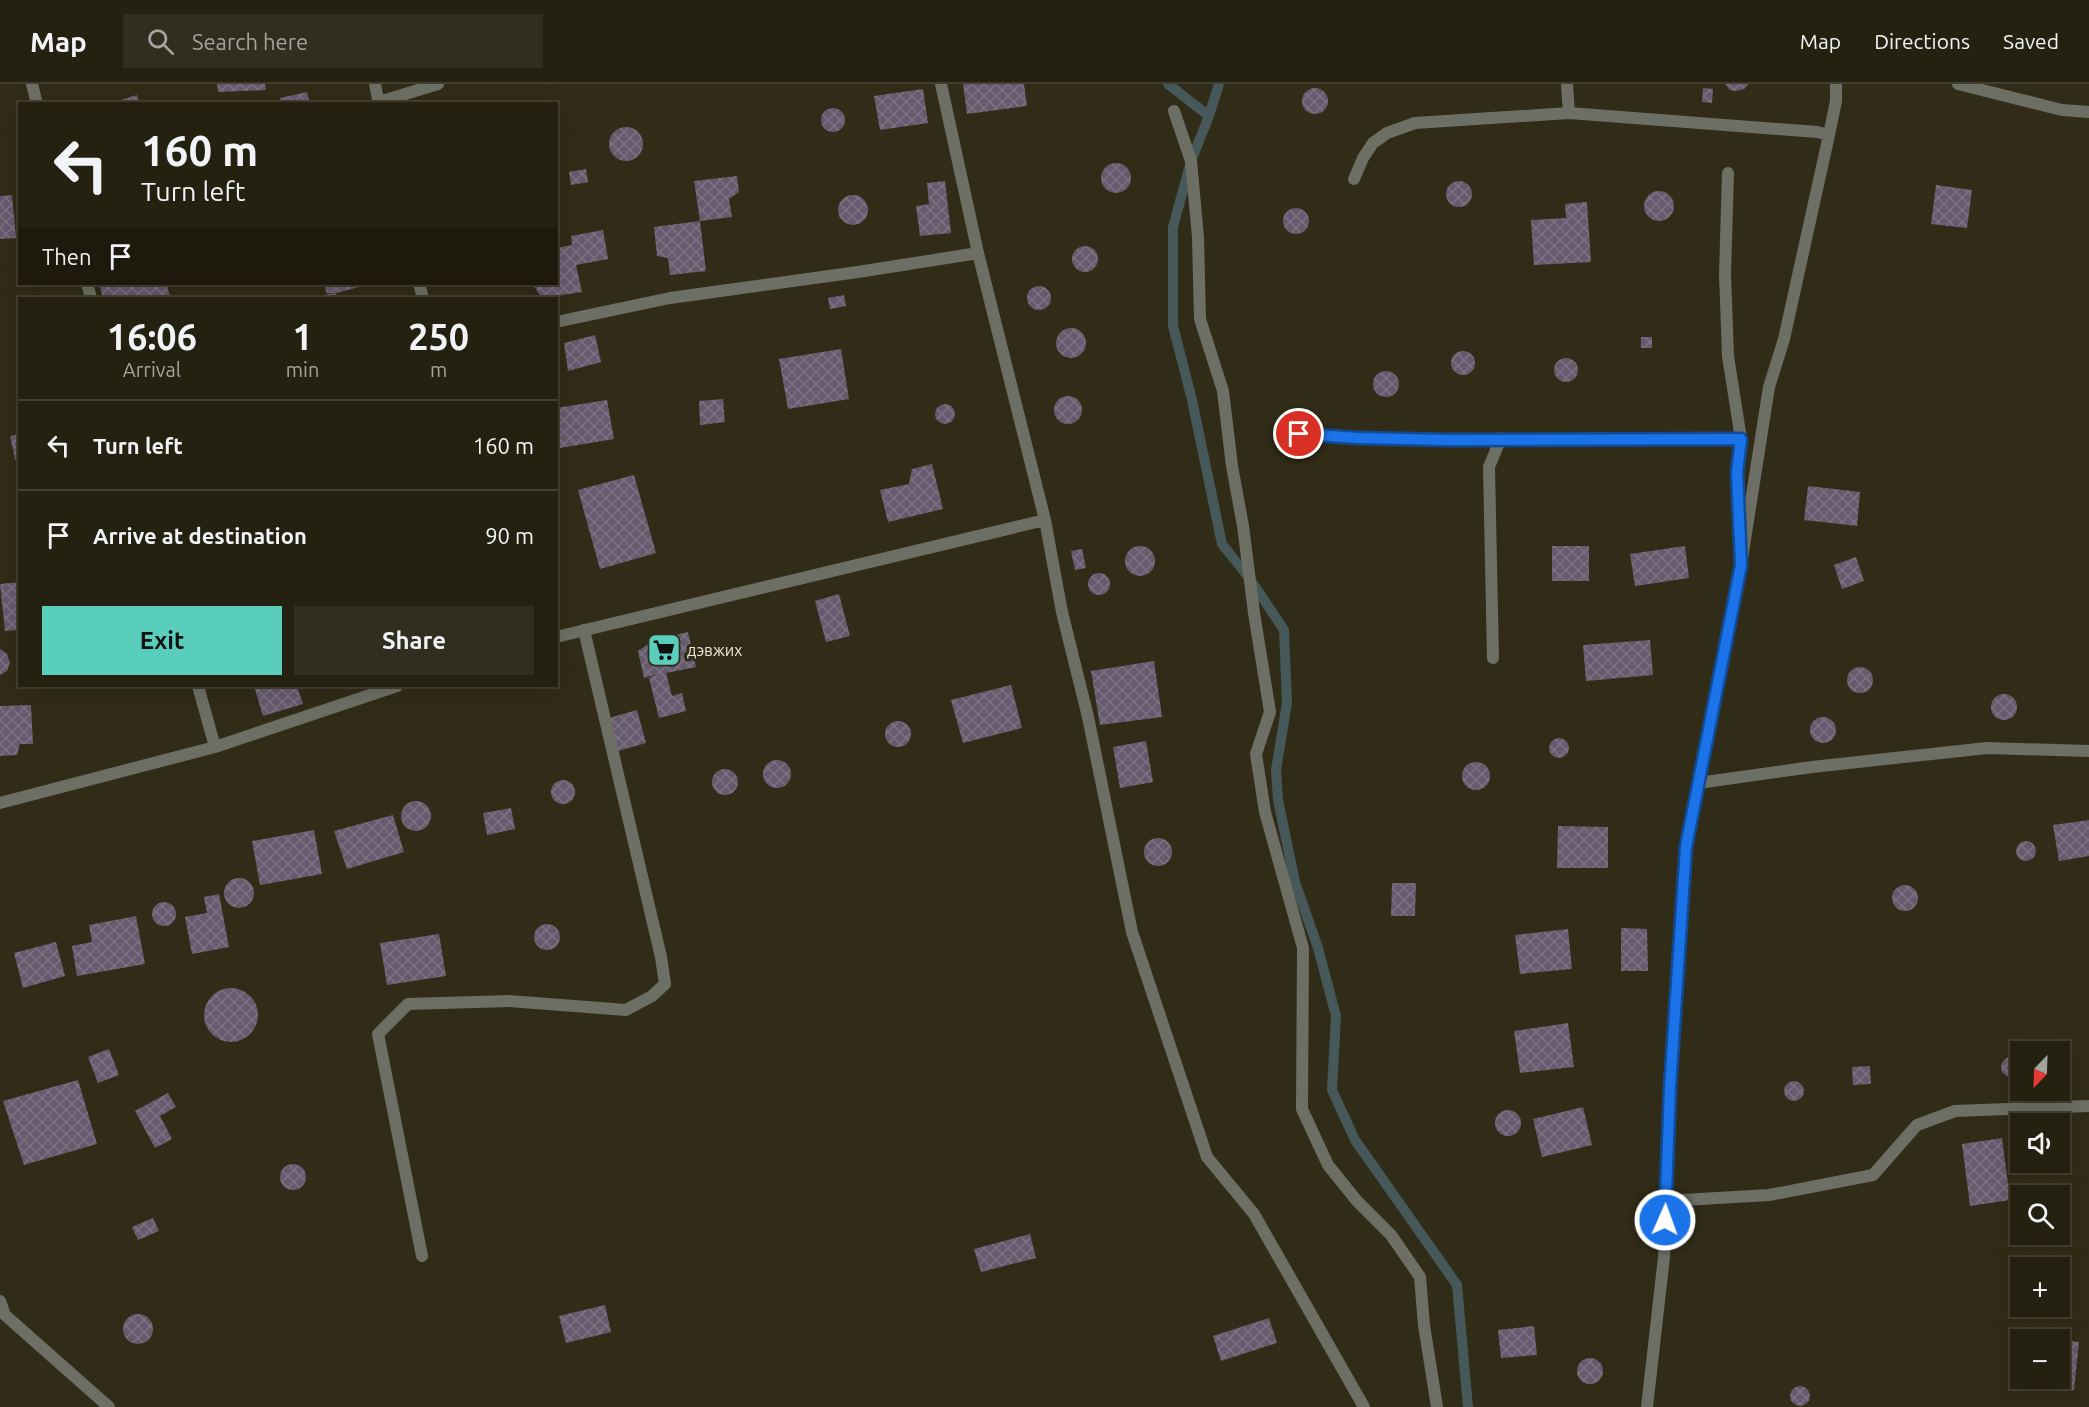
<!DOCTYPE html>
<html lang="en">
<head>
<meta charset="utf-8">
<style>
	body { margin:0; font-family:Ubuntu,sans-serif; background:#312e1f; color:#f1f3f6; height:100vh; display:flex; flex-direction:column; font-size:22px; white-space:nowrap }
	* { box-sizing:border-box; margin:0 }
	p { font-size:20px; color:#a3a39f }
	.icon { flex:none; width:33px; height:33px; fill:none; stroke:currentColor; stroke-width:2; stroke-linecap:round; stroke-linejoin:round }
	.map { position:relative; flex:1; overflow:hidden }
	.panel { position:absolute; left:18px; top:213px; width:540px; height:390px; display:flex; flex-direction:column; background:#252111; border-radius:0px; box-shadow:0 6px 24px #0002,0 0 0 2px #423e31 }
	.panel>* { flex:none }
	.banner { position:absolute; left:18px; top:18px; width:540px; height:183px; border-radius:0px; box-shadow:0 6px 24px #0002,0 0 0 2px #423e31; background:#252111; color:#f1f3f6; overflow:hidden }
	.needle { width:39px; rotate:203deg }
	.buttons { position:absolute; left:2010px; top:957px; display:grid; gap:12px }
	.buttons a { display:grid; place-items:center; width:60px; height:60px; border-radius:0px; background:#252111; box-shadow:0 6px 24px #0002,0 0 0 2px #423e31; font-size:30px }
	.pin { position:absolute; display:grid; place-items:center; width:51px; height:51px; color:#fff; margin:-26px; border:3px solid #fff; border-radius:50%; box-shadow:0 2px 6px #0007 }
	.me { position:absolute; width:66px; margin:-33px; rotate:2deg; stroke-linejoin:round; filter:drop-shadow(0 0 4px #0008) }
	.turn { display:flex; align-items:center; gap:21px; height:126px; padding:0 24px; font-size:27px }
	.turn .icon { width:78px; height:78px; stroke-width:2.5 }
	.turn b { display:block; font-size:42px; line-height:51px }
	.then { display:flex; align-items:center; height:57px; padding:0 24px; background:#0003; gap:12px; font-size:22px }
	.eta { display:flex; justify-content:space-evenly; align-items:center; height:102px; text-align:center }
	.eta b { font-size:36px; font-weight:700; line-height:42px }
	.cta { display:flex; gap:12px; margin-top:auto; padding:12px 24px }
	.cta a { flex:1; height:69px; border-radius:0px; background:#5acebc; color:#111; font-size:24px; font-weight:700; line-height:69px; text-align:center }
	.cta a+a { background:#312e1f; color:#f1f3f6 }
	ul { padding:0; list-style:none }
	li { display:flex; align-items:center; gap:18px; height:90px; padding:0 24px; border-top:2px solid #423e31 }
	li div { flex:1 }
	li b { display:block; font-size:22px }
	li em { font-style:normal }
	header { display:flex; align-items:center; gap:36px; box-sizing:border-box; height:84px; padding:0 30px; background:#252111; border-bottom:2px solid #423e31 }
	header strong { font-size:28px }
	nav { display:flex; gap:33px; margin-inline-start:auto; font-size:21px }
	.search { width:420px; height:54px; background:#312e1f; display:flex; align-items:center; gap:15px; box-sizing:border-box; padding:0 21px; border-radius:0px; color:#a3a39f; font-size:22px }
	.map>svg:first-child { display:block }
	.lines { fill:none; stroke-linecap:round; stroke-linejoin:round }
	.stream { stroke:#465859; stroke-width:10 }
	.building { fill:url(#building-cross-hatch) }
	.service { stroke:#6d6f64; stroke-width:12 }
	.minor { stroke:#6d6f64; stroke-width:12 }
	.route-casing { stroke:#114b97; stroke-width:15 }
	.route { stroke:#1a73e8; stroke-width:10 }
	.labels { text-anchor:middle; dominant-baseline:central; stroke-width:6; stroke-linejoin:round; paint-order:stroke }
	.poi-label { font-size:16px; fill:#e9e6d9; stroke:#312c17; text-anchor:start }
</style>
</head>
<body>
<header>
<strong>Map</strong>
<div class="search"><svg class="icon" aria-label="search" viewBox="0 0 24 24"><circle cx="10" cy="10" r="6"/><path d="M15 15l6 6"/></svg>Search here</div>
<nav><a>Map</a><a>Directions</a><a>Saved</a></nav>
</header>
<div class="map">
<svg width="2089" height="1323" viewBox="0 0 2089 1323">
	<defs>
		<pattern id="building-cross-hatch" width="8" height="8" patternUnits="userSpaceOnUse" patternTransform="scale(1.5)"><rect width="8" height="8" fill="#665a6e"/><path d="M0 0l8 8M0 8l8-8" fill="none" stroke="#7c7282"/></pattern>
	</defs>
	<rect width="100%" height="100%" fill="#312c17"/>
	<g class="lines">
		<path class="stream" d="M1168 0 1209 32
			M1219 0 1209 32 1191 77 1173 143V242L1192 316 1222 460 1250 495 1284 546 1287 619 1276 686 1278 716 1295 798 1318 864 1336 932 1332 1006 1355 1056 1457 1201 1468 1323"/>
	</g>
	<path class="building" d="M217 0H265L266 6 218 8Z
		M963 0H1024L1027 22 967 30Z
		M1725 0H1749L1744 5 1735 7 1730 6Z
		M1703 4 1713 5 1712 19 1702 18Z
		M1302 17a13 13 0 1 1 26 0a13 13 0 1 1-26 0Z
		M923 5 928 39 880 46 874 12Z
		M307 8 310 20H281L280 14Z
		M137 11 140 20H111V19Z
		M821 36a12 12 0 1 1 24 0a12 12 0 1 1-24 0Z
		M609 60a17 17 0 1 1 34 0a17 17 0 1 1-34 0Z
		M1101 94a15 15 0 1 1 30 0a15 15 0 1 1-30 0Z
		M586 85 588 98 571 101 569 88Z
		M737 92 739 108 729 115 732 133 700 137 706 187 670 191 668 174 657 172 654 143 700 137 694 97Z
		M945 97 951 149 920 152 916 122 929 120 927 99Z
		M1446 110a13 13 0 1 1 26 0a13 13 0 1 1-26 0Z
		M1936 101 1972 106 1967 144 1931 140Z
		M1644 122a15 15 0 1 1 30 0a15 15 0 1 1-30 0Z
		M12 111 16 154 0 155V112Z
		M838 126a15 15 0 1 1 30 0a15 15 0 1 1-30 0Z
		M1587 118 1591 178 1534 181 1531 136 1566 134 1565 120Z
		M1283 137a13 13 0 1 1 26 0a13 13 0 1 1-26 0Z
		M603 146 608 175 576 181 582 208 542 214 533 201 520 203V200H556V164L572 161 571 152Z
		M1072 175a13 13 0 1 1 26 0a13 13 0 1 1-26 0Z
		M99 200H166L171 214H103Z
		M325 200H371L336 209H326Z
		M1027 214a12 12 0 1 1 24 0a12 12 0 1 1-24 0Z
		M336 209 337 214H308V213Z
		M844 211 846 222 830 225 828 214Z
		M1056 259a15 15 0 1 1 30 0a15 15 0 1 1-30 0Z
		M595 251 601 278 568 287 564 259Z
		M1641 253H1652V264H1641Z
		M841 265 849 315 788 325 779 275Z
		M1451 279a12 12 0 1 1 24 0a12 12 0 1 1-24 0Z
		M1554 286a12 12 0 1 1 24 0a12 12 0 1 1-24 0Z
		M1373 300a13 13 0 1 1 26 0a13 13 0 1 1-26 0Z
		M1054 326a14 14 0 1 1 28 0a14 14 0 1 1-28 0Z
		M723 315 725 338 700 341 699 317Z
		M607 316 614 355 560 364 556 340V324Z
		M935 330a10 10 0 1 1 20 0a10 10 0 1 1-20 0Z
		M20 350V383L15 375 10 352Z
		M932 380 943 425 888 438 880 406 909 400 912 385Z
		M634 391 656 469 600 485 578 406Z
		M1808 402 1860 408 1857 442 1804 436Z
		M1552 462H1589V497H1552Z
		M1685 462 1689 494 1635 502 1630 470Z
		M1125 477a15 15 0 1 1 30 0a15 15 0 1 1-30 0Z
		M1082 465 1086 484 1075 486 1071 467Z
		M1856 473 1864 497 1842 505 1834 481Z
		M1088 500a11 11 0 1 1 22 0a11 11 0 1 1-22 0Z
		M20 498V546L5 547 0 500Z
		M839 510 850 552 826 558 815 517Z
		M688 548 696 583 666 589 672 612 682 609 686 627 659 634 649 594 659 590 644 594 638 567 656 555Z
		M1650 556 1653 591 1586 597 1583 561Z
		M0 565 7 570 10 579 7 587 0 591Z
		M1154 577 1162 633 1100 641 1091 587Z
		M1847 596a13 13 0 1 1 26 0a13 13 0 1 1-26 0Z
		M1011 601 1022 644 963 659 951 616Z
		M254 602H297L303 620 263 632Z
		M1991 623a13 13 0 1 1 26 0a13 13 0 1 1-26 0Z
		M31 621 33 660H20L17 671 0 672V622Z
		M637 626 646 659 618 667 609 634Z
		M1810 646a13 13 0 1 1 26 0a13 13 0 1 1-26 0Z
		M885 650a13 13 0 1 1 26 0a13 13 0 1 1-26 0Z
		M1549 664a10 10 0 1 1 20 0a10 10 0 1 1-20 0Z
		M1146 657 1153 698 1120 704 1113 663Z
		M763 690a14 14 0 1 1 28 0a14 14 0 1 1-28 0Z
		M1462 692a14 14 0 1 1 28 0a14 14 0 1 1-28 0Z
		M712 698a13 13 0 1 1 26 0a13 13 0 1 1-26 0Z
		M551 708a12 12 0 1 1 24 0a12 12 0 1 1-24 0Z
		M401 732a15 15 0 1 1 30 0a15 15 0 1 1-30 0Z
		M511 724 515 745 487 751 483 729Z
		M393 731 404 768 347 785 334 747Z
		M2089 736V772L2059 777 2053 741Z
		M1558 742 1608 743V784H1557Z
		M314 746 322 790 260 801 252 757Z
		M1144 768a14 14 0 1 1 28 0a14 14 0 1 1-28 0Z
		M2016 767a10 10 0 1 1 20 0a10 10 0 1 1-20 0Z
		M224 809a15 15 0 1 1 30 0a15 15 0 1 1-30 0Z
		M1392 799H1416L1415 832H1391Z
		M1892 814a13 13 0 1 1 26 0a13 13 0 1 1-26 0Z
		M219 810 229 863 192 870 185 833 207 829 204 813Z
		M152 830a12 12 0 1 1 24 0a12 12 0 1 1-24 0Z
		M136 832 145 880 77 892 72 862 92 858 89 841Z
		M534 853a13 13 0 1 1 26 0a13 13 0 1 1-26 0Z
		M1621 844 1647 845 1648 887H1621Z
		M1568 845 1572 885 1520 890 1515 851Z
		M439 850 446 892 387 901 380 859Z
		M56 858 65 892 23 904 14 869Z
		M204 931a27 27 0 1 1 54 0a27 27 0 1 1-54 0Z
		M1568 939 1574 983 1520 989 1514 947Z
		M109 965 119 991 98 999 88 973Z
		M2001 983a10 10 0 1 1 20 0a10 10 0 1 1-20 0Z
		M1870 982 1871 1000 1853 1001 1852 983Z
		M78 996 97 1060 24 1081 3 1017Z
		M1784 1007a10 10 0 1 1 20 0a10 10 0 1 1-20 0Z
		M168 1009 176 1023 160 1032 172 1055 155 1064 135 1027Z
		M1583 1023 1592 1061 1542 1073 1533 1035Z
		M1495 1039a13 13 0 1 1 26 0a13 13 0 1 1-26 0Z
		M2002 1054 2010 1116 1970 1122 1962 1060Z
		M280 1093a13 13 0 1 1 26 0a13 13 0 1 1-26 0Z
		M153 1134 159 1147 138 1156 132 1143Z
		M1030 1150 1036 1174 981 1188 974 1165Z
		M605 1221 611 1248 566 1259 559 1232Z
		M123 1245a15 15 0 1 1 30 0a15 15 0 1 1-30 0Z
		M1269 1234 1277 1259 1221 1277 1213 1252Z
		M1534 1242 1537 1271 1501 1274 1498 1246Z
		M2060 1256 2079 1258 2074 1306 2044 1302V1294H2060Z
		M1577 1287a13 13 0 1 1 26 0a13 13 0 1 1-26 0Z
		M1790 1312a10 10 0 1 1 20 0a10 10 0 1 1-20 0Z"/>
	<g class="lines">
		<path class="service" d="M422 1172 378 950 408 920 509 917 626 926 652 912 665 900 661 873 584 546"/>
		<path class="minor" d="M32 0 37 20
			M375 0 379 20
			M941 0 978 169 1045 436 1062 528 1088 633 1132 848 1207 1073 1254 1130 1364 1323
			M1567 0 1569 29
			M1958 0 2062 26 2089 28
			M379 18 438 0
			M1174 27 1191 77 1198 153 1200 235 1223 307 1232 382 1243 442 1254 529 1270 628 1256 670 1265 728 1303 864 1302 1025 1328 1081 1357 1117 1391 1151 1420 1193 1424 1241 1437 1323
			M1728 89 1725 190 1728 272 1741 355 1737 388 1740 453
			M1354 95 1363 74 1373 59 1387 49 1415 39 1569 29 1817 48 1829 51
			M87 200 91 214
			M419 200 423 214
			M556 238 670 214 858 188 978 169
			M1279 349C1433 359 1587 355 1741 355
			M556 553 1045 436
			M1493 574 1489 383 1501 354
			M198 602 215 663
			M1698 699 1812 683 1987 664 2089 667
			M0 719 215 663 397 602
			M1666 1117 1769 1111 1873 1091 1917 1041 1955 1027 2089 1022
			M0 1217 5 1231 109 1323
			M1647 1323 1664 1173 1669 1004 1686 763 1741 481 1769 303 1784 255 1829 51 1836 17V0"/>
	</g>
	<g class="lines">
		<defs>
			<path id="route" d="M1299 350 1359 354 1449 356 1741 355 1737 388 1741 481 1686 763 1670 1004 1665 1136"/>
		</defs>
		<use href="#route" class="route-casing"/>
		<use href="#route" class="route"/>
	</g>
	<defs>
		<symbol id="supermarket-square" viewBox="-11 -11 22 22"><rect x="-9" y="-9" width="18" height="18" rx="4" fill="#5acebc" stroke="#312c17"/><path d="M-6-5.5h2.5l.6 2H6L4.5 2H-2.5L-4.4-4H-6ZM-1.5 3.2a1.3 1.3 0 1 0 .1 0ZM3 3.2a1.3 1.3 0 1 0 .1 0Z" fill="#111"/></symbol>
	</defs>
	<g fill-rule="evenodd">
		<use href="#supermarket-square" x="645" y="547" width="38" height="38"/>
	</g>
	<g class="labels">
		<g class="poi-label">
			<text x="687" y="566">дэвжих</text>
		</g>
	</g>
</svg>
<div class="buttons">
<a><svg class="needle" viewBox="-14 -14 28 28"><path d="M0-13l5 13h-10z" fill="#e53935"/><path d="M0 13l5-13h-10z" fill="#a3a39f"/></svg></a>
<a><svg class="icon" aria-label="sound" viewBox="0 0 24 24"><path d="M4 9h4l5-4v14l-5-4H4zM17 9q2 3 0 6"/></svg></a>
<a><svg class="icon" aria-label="search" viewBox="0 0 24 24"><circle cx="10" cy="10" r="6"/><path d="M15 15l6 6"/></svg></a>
<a>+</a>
<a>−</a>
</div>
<div class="pin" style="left:1299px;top:350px;background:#d93025"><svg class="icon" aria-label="arrive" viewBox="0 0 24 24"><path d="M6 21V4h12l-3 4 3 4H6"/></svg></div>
<svg class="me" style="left:1665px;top:1136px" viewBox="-20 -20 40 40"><circle r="17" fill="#1a73e8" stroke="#fff" stroke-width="3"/><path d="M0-11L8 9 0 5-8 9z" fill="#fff"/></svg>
<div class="banner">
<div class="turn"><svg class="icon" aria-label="left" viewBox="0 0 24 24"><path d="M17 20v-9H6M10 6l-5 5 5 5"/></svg><div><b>160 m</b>Turn left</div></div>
<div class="then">Then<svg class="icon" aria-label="arrive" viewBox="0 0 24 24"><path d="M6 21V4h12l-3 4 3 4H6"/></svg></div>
</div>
<section class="panel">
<div class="eta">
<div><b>16:06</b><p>Arrival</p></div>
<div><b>1</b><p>min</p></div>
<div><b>250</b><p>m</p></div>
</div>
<ul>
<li><svg class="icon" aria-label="left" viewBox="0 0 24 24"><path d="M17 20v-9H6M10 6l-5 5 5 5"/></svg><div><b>Turn left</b></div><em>160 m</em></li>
<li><svg class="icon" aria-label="arrive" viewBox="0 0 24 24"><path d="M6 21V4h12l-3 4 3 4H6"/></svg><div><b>Arrive at destination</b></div><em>90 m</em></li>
</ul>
<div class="cta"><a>Exit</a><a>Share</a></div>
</section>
</div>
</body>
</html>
